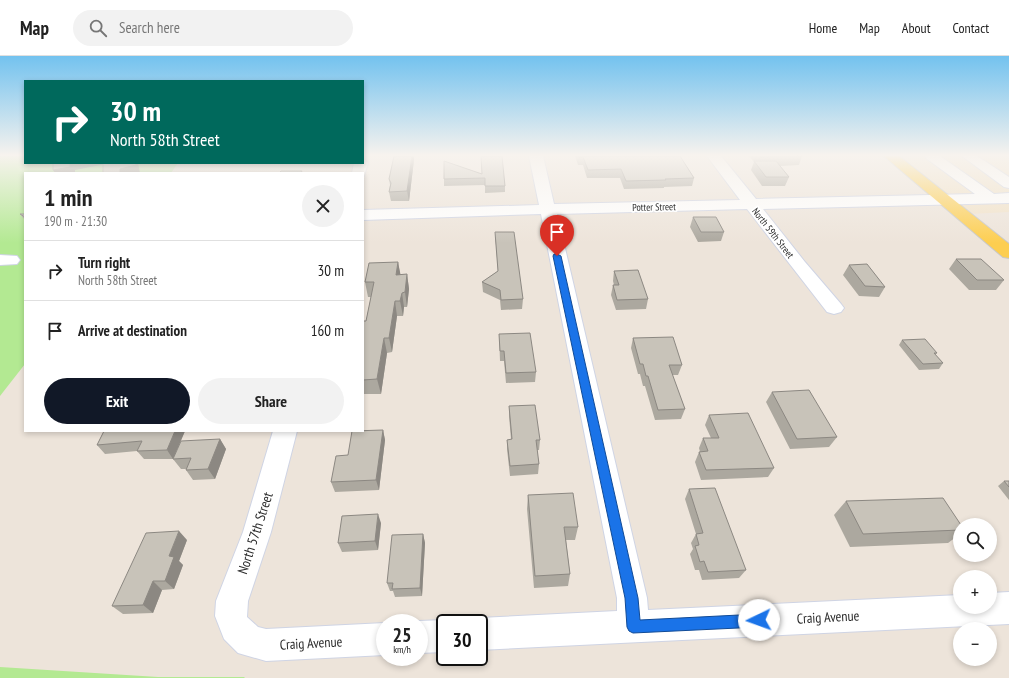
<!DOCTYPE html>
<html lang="en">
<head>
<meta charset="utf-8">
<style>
	body { margin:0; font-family:"PT Sans Narrow",sans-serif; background:#f2f2f2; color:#222; height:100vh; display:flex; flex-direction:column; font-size:15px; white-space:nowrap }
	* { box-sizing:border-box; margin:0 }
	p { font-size:13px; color:#767676 }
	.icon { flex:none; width:22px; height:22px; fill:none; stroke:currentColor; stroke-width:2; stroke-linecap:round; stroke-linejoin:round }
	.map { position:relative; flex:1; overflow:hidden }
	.details { position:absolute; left:24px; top:116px; width:340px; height:260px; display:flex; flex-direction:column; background:#fff; border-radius:0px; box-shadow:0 2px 6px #0003 }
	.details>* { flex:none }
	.banner { position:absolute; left:24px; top:24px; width:340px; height:84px; border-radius:0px; box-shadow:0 2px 6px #0003; background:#00695c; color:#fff; overflow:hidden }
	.tools { position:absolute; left:953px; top:462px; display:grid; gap:8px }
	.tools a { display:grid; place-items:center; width:44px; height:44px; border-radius:50%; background:#fff; box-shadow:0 2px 6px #0003; font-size:20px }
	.speed { position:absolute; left:376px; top:558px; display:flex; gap:8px; font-size:20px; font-weight:700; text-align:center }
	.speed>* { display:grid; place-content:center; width:52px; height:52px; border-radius:50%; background:#fff; box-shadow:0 2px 6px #0003; line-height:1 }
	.speed small { font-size:10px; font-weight:400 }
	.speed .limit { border:2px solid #111; border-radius:6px; background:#fff; color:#111 }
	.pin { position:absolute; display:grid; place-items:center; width:34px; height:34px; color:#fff; margin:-41px -17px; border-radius:50% 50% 50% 0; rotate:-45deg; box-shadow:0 0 4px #0007 }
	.pin .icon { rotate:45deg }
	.me { position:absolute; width:44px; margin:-22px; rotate:267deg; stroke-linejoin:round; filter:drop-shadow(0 0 3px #0008) }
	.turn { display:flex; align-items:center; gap:14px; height:84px; padding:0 20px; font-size:18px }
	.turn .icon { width:52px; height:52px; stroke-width:2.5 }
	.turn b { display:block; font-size:28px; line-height:34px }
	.round { display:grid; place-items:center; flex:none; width:42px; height:42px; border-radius:21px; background:#f2f2f2 }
	.summary { display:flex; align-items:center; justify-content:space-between; height:68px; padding:0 20px }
	h1 { font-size:24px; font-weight:600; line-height:30px }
	.cta { display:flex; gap:8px; margin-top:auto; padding:8px 20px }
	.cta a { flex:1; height:46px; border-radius:24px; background:#111827; color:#fff; font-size:16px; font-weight:600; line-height:46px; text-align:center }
	.cta a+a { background:#f2f2f2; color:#222 }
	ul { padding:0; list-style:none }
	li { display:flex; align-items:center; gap:12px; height:60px; padding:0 20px; border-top:1px solid #e0e0e0 }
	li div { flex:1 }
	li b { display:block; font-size:15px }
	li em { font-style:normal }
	header { display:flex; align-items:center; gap:24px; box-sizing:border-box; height:56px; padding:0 20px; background:#fff; border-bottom:1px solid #e0e0e0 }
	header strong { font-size:19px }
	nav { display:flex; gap:22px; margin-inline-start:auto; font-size:14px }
	.search { width:280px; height:36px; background:#f2f2f2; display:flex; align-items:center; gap:10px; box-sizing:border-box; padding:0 14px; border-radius:22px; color:#767676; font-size:15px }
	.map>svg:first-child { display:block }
	.education { fill:#f1e2c8 }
	.green { fill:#b3e992 }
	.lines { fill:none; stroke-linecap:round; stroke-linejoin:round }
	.minor-casing { stroke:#cfd4e4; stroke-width:2 }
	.major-casing { stroke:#c8c8c8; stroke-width:2 }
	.minor { fill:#fff; fill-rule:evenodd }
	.major { fill:#fdce50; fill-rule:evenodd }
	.wall { fill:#aca89f }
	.shaded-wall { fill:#8c8882 }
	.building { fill:#c8c3b9; stroke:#8c8882 }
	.route { fill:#1a73e8; stroke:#114b97 }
	.labels { text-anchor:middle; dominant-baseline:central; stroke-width:3.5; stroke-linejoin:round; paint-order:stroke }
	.far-street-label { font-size:10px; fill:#2a2a2a; stroke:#fff }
	.near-street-label { font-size:14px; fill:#2a2a2a; stroke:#fff }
</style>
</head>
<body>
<header>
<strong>Map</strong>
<div class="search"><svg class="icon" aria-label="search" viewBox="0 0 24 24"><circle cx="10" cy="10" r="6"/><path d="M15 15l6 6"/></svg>Search here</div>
<nav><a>Home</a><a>Map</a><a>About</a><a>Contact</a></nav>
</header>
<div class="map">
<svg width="1009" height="622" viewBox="0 0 1009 622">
	<rect width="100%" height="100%" fill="#ede4da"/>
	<path class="education" d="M898 100H1009V156L969 158Z"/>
	<path class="green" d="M0 100H25V107H178L171 117H25V308L0 340Z
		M0 611 158 621H244L245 622H0Z"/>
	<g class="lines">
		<defs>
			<path id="minor" d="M529 100H543L554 148 740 144 707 100H721L756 143 975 138 927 103 925 100H940L994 138 1009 137V147L763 153 805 206 841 248 844 252 841 256 834 258 827 256 747 153 557 158 647 542 648 554 960 539V551H990V537L1009 536V568L479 594V567H467L479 562 617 555V542L541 158 363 164V154L539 149Z
				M962 100H977L1009 121V132L1004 131Z
				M363 103 368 107 364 120 363 117H352L354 107H363Z
				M0 199 17 200 20 204 17 208 0 209Z
				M273 375H297L271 476 248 545 247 561 258 571 266 573 385 567V599L266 605 238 597 224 583 215 560 216 545 243 476Z
				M445 564 453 567H445V596L419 597V567H414L419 565Z"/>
			<path id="major" d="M884 100H899L1009 188V202L1003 201Z"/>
		</defs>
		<use href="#minor" class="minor-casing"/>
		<use href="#major" class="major-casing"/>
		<use href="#minor" class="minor"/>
		<use href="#major" class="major"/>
	</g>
	<path class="wall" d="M575 100H680L694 122 692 130 664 131V132L624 133 620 122H587L583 109H578Z
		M749 100H802L799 109 780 110 789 121 785 130H762L751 114 754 106Z
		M414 104 409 145H391L389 136 390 129 389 123Z
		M444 105 505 130V136L485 137V129L444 130Z
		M20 158H25V164Z
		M693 161 724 176 721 185 698 186 690 171Z
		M495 176 523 243 522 253 501 254 500 244 483 236 482 226 498 215Z
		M956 203 1004 224 996 234H969L949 213Z
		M398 206 400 218H407L409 233 407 251H404L403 260H397L392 296 387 297 381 338H363V265H366L371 241H368L365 226Z
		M849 209 885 231 879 241 859 240 843 219Z
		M614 215 648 243 646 253 616 254 611 239 613 229H614L613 225Z
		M499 278 536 316 535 326 506 327 504 305H500Z
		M633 282 682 309 678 319H672L685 353 681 363 655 364 645 330H643L640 318H638L631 292Z
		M902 284 937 297 935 299 943 307 939 313 919 314 899 289Z
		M772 336 837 381 829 391 790 393 766 346Z
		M509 350 540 384 539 394H537L539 408 538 418 510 420 507 393V384L511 383 509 360Z
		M709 359 774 412 768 421 701 424 695 406 699 396H700L699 392 703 382H711L705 369Z
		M383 374 385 384 379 434 335 436 331 426 348 399Z
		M104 375H185L173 403H144L137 395 105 398 97 389Z
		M220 383 226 393 215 423 193 424 186 414V413H181L173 403Z
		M1004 425H1009V444L998 430Z
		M689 433 746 514 739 522 702 524 699 514H695L690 498 693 493 691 487 696 478 685 443Z
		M528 439 578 471 575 484H566L570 518 568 530 534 532 527 453Z
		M846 445 960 469V478L948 487 850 491 834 459Z
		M381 467 378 494 342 496 338 487Z
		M423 478 425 487 422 540 395 541 393 535H390L387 527Z
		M187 484 179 505 183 509 174 533 162 534 153 557 123 558 112 550Z"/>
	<path class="shaded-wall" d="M412 100H414V104L409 145 407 135Z
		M70 107H111L75 114V117H55L53 114Z
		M135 107H138L140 117H120V113Z
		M398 206 401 221 396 219Z
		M407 218 409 233 407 251 405 236Z
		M402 237 404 251 403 260 400 245Z
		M395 245 397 260 392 296 389 282Z
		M384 282 387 297 381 338 377 323Z
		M383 374 385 384 379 434 376 424Z
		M175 375H185L173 403 167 394Z
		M220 383 226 393 215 423 208 413Z
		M378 458 381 467 378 494 375 485Z
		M179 475 187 484 179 505 183 509 174 533 165 525 169 500Z
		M423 478 425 487 422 540 420 532Z
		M153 525 162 534 153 557 143 549Z"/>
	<path class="building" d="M394 100H412L407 135 389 136 391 127 389 123Z
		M481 100H502L505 130H485V122L444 123V105L482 118Z
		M578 100H680L694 122 665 123 666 124 626 125 621 113 588 114 583 101H579Z
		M759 100H802L760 101Z
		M754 105H776L789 121H766Z
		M53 107H70V111L53 114Z
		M103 107H135L136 109 120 113V117H103Z
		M281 115H302L301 117H279Z
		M20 158H25V161Z
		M693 161H716L724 176H701Z
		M495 176H514L523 243 501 244 500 234 482 226 498 215Z
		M956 203H981L1004 224H977Z
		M398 206 396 219 407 218 405 236 402 237 400 245H395L389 282H384L377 323 363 324V265H366L374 226H365L369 207Z
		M867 208 885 231 865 230 849 209Z
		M638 214 648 243 617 244 613 229H619L614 215Z
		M530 277 536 316 506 317 504 295H500L499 278Z
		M673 281 682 309H669L685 353 658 354 648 320H646L643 308H640L633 282Z
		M925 283 937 297H934L943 307 923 308 902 284Z
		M809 334 837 381 797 383 772 336Z
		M535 349 540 384H536L539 408 510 410 507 384 512 383 509 350Z
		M748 357 774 412 706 414 699 396 708 395 703 382H719L709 359Z
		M383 374 376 424 331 426 336 400 348 399 352 375Z
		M104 375H175L167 394 137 395 142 385 97 389Z
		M220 383 208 413 186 414 191 402 173 403 181 385Z
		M1004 425H1009V431Z
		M715 432 746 514 708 516 704 505 700 506 695 490 699 489 696 478 703 477 689 433Z
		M573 437 578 471H564L570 518 535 520 528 439Z
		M943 442 961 469H960V474L863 478 846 445Z
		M378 458 375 485 338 487 342 460Z
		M179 475 169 500 174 501 165 525H153L143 549 112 550 146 477Z
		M423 478 420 532 392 533 393 527H387L392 479Z"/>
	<linearGradient id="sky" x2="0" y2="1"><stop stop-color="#73c2ef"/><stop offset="0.53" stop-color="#f7f3ee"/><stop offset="1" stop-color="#f7f3ee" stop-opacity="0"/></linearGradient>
	<rect width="1009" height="187" fill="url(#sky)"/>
	<path class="route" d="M554 198H557L561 200 638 542 640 564 759 558 763 560 765 564 763 569 759 571 633 577 629 575 627 571 625 542 553 200Z"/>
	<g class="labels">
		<g class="far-street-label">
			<text transform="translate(654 151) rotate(-1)">Potter Street</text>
			<text transform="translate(773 177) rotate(52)">North 59th Street</text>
		</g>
		<g class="near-street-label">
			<text transform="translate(255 477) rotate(-72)">North 57th Street</text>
			<text transform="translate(828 561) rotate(-3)">Craig Avenue</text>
			<text transform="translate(311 587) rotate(-3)">Craig Avenue</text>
		</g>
	</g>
</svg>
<div class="tools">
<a><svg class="icon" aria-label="search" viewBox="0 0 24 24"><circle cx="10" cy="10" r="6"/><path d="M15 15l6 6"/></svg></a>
<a>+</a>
<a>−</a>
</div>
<div class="speed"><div>25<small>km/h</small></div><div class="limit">30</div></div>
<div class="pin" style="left:557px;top:200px;background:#d93025"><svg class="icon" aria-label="arrive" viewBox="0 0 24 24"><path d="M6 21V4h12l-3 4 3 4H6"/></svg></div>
<svg class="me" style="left:759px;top:564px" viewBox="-20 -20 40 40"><circle r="19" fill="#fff"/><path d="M0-13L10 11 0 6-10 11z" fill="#1a73e8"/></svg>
<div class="banner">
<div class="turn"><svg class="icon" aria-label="right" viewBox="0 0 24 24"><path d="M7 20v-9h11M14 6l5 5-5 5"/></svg><div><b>30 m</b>North 58th Street</div></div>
</div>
<section class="details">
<div class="summary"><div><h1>1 min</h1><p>190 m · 21:30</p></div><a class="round"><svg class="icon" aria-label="close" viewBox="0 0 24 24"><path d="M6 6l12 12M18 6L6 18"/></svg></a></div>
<ul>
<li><svg class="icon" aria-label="right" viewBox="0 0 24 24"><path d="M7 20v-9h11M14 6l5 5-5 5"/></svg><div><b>Turn right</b><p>North 58th Street</p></div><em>30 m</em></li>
<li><svg class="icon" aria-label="arrive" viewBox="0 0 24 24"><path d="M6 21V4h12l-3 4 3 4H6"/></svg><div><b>Arrive at destination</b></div><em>160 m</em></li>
</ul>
<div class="cta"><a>Exit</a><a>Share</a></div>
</section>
</div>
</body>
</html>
